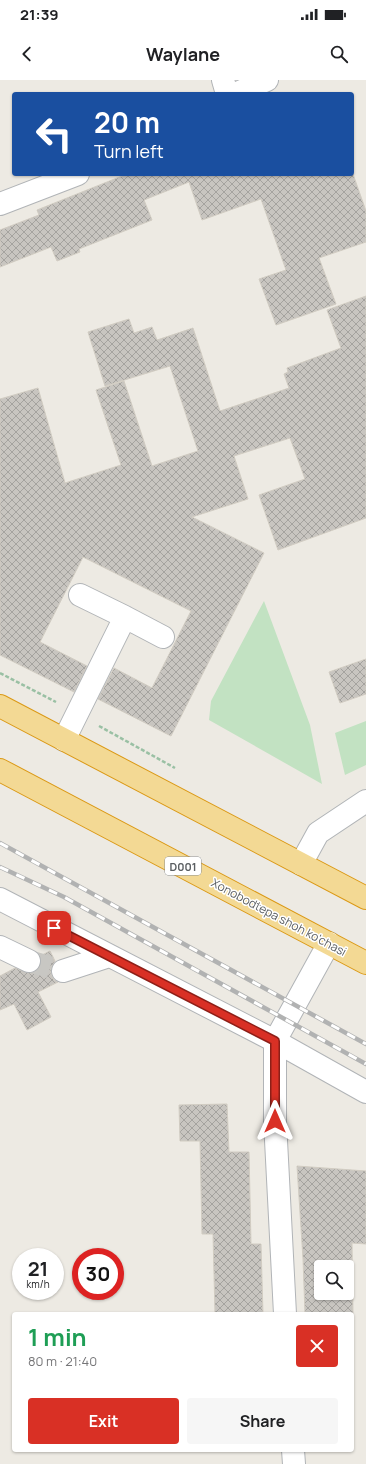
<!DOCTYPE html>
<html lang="en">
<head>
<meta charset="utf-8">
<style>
	body { margin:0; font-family:Manrope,sans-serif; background:#f6f6f6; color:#202124; height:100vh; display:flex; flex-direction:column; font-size:15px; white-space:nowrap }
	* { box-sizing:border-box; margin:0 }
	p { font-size:13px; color:#757577 }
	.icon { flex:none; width:22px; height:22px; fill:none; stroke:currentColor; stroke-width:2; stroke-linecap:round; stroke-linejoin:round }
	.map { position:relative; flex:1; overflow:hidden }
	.sheet { position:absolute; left:12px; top:1232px; width:342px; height:140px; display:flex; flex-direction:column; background:#fff; border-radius:4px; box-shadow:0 1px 3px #0004 }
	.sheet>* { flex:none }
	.banner { position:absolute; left:12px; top:12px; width:342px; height:84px; border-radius:4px; box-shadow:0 1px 3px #0004; background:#1a4fa0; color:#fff; overflow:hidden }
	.fabs { position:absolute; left:314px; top:1180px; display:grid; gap:8px }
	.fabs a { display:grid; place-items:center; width:40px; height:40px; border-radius:4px; background:#fff; box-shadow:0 1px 3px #0004; font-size:20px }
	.speed { position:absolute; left:12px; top:1168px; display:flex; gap:8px; font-size:20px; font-weight:700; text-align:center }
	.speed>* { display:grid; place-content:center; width:52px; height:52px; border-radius:50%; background:#fff; box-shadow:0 1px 3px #0004; line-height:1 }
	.speed small { font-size:10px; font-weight:400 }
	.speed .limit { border:6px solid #d22; background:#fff; color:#111 }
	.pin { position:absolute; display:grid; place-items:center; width:34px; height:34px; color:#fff; margin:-17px; border-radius:8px; box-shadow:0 2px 6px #0006 }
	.me { position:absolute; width:44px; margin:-22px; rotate:0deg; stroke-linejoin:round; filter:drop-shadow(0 0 3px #0008) }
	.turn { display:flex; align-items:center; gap:14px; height:84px; padding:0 16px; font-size:18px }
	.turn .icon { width:52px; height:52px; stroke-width:2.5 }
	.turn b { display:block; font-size:28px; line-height:34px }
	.round { display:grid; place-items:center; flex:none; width:42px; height:42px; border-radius:4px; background:#f6f6f6 }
	.head { display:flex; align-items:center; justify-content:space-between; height:68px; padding:0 16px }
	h1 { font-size:24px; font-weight:700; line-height:30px; color:#1e9e55 }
	.cta { display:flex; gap:8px; margin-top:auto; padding:8px 16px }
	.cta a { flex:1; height:46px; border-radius:4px; background:#d93025; color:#fff; font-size:16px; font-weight:700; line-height:46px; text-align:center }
	.cta a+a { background:#f6f6f6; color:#202124 }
	.status { display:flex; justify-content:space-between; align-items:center; height:28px; padding:0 20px; background:#fff; direction:ltr }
	.status svg { height:11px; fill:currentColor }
	header { display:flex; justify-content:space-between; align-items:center; height:52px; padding:0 16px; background:#fff; font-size:18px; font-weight:700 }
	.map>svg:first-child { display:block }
	.grass { fill:#c2e2c2 }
	.building { fill:url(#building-cross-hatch); stroke:#d1ccc2; fill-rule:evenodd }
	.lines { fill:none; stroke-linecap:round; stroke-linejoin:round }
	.minor-tunnel { stroke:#c8c7c3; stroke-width:22; stroke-dasharray:22 11; stroke-linecap:butt }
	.minor-casing { stroke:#b1b4b7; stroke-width:24 }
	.highway-casing { stroke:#db9915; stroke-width:24 }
	.path { stroke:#9ac0a4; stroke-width:2.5; stroke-dasharray:4 2; stroke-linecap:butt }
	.minor { stroke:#fff; stroke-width:22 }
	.highway { stroke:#f3d994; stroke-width:22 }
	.rail-casing { stroke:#b1b2b2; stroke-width:4.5 }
	.rail { stroke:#fff; stroke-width:3; stroke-dasharray:9; stroke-linecap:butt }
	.route-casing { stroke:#8d1f18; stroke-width:10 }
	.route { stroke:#d93025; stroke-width:7 }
	.labels { text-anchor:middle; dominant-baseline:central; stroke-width:3; stroke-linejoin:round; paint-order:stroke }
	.shield { fill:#fff; stroke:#8c8f91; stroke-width:1 }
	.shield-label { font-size:11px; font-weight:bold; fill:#5b5f62 }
	.street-label { font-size:12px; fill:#5b5f62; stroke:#fff }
</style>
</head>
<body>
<div class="status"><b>21:39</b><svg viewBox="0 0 49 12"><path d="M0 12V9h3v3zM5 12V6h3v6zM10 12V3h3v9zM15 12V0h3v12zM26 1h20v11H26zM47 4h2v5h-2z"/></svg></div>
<header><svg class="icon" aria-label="back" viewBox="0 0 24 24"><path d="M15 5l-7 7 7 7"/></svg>Waylane<svg class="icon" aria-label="search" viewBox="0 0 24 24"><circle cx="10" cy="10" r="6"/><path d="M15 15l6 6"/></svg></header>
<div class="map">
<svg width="366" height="1384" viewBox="0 0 366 1384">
	<defs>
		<pattern id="building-cross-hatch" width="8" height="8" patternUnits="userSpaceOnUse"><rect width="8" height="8" fill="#c8c5c0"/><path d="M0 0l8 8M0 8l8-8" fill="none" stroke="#a5a39f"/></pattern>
	</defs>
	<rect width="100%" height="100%" fill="#edeae3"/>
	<path class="grass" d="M264 521 310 645 322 704 209 640 211 621Z
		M366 641V685L345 695 335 653Z"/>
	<path class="building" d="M127 94H353L366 131V162L319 178 336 224 276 245 259 199 286 190 261 119 202 140 189 102 144 120 152 140 79 169 80 172 57 181 51 167 0 187V150L39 135 37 130Z
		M366 216V438L278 470 259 415 305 399 290 358 234 376 248 419 192 437 264 473 171 656 98 619 114 588 152 608 191 531 83 477 40 562 87 586 74 612 0 575V319L38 308 65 403 121 385 96 310 124 301 152 386 198 371 170 286 105 306 88 252 129 239 134 253 152 247 157 260 193 248 220 331 289 308 284 294 288 292 287 288 341 268 327 230Z
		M366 579V614L340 623 329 592Z
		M50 871 55 881 51 888V894L54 900 58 902 38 912 51 937 27 950 14 924 0 930V896L15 888 30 893 36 892 40 886 41 880 40 876Z
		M227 1024 229 1072H249L251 1164H261L263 1234H215L213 1154H202L200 1061H180L179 1025Z
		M297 1086 366 1091V1164L352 1163 353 1234H305L303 1179ZM321 1187H347V1213H321Z"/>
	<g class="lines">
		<path class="minor-tunnel" d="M29 881 63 891"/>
		<defs>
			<path id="minor" d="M223 0 227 14
				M235 14 267 0
				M0 124 78 94
				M125 537 163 557
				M64 660 125 537 80 515
				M301 784 318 753 366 721
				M0 819 275 961 366 1012
				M0 867 29 881
				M63 891 109 876
				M285 1234 275 1041V961L329 863
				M293 1370 294 1384"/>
			<path id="highway" d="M0 626 366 818
				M0 690 366 883"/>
		</defs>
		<use href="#minor" class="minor-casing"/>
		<use href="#highway" class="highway-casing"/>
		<path class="path" d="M0 593 56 622
			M99 646 175 688"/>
		<use href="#minor" class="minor"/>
		<use href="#highway" class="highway"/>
		<defs>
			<path id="rail" d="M0 763 366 964
				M0 787 64 817 366 984"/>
		</defs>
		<use href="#rail" class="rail-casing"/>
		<use href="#rail" class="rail"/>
	</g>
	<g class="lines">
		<defs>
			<path id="route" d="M54 848 275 961V1041"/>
		</defs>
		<use href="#route" class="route-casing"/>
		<use href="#route" class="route"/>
	</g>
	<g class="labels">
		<rect class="shield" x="165" y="777" width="36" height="18" rx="3"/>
		<g class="shield-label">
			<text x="183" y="786">D001</text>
		</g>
		<g class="street-label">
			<text transform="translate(279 837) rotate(28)">Xonobodtepa shoh ko'chasi</text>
		</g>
	</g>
</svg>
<div class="fabs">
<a><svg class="icon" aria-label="search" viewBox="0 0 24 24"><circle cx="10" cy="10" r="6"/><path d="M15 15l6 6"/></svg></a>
</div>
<div class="speed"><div>21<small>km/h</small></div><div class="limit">30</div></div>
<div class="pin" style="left:54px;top:848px;background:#d93025"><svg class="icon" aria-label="arrive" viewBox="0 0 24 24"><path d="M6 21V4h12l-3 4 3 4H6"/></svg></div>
<svg class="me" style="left:275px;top:1041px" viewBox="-20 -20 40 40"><path d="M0-17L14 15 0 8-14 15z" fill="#d93025" stroke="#fff" stroke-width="4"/></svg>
<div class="banner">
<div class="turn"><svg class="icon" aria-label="left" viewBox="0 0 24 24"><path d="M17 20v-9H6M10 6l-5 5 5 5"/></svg><div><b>20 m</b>Turn left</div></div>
</div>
<section class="sheet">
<div class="head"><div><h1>1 min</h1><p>80 m · 21:40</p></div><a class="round" style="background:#d93025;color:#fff"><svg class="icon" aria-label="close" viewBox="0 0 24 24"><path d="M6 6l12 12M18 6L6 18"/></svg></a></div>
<div class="cta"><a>Exit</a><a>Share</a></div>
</section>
</div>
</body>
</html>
